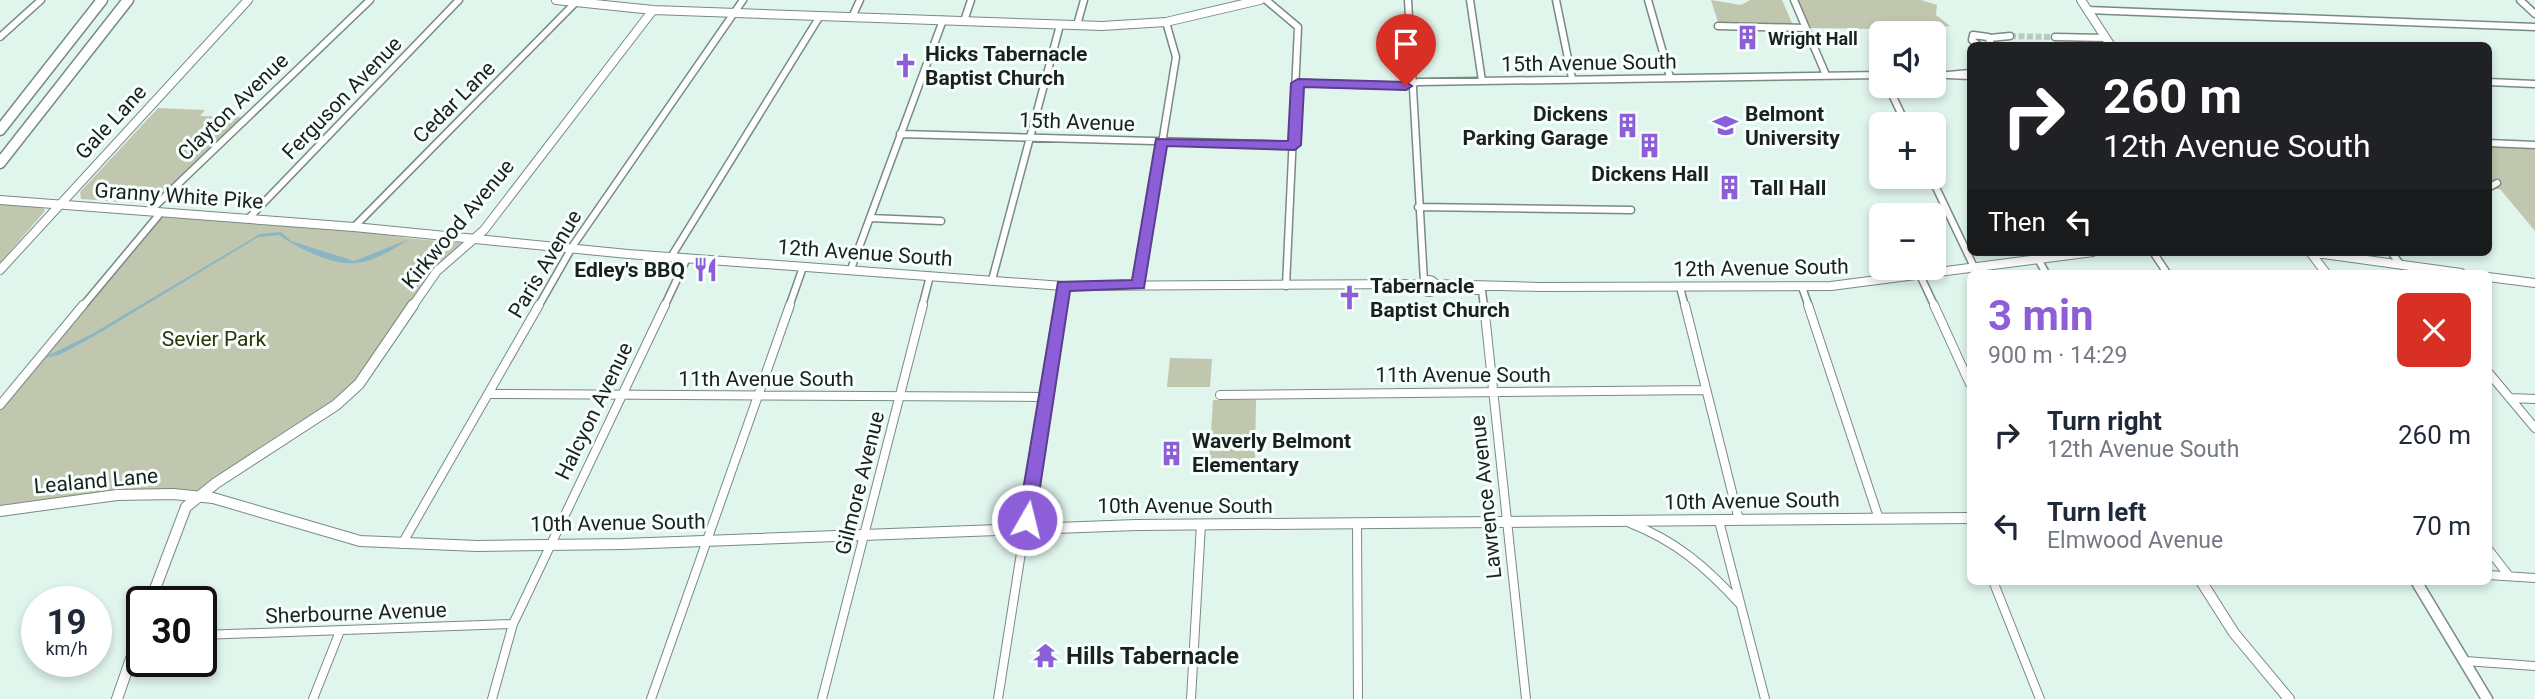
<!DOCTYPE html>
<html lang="en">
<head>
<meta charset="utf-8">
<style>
	body { margin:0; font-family:Roboto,sans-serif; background:#f2f2f3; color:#1f2937; height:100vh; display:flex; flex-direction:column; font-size:26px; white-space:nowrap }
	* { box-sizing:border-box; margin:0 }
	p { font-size:23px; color:#747a83 }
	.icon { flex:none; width:38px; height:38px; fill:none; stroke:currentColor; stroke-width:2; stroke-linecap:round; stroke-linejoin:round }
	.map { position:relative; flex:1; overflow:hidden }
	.sheet { position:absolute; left:1967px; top:270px; width:525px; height:315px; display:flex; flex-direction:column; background:#fff; border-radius:10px; box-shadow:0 4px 10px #0003 }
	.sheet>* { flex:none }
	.hud { position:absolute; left:1967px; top:42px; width:525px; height:214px; border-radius:10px; box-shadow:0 4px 10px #0003; background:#202124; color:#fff; overflow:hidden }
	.controls { position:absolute; left:1869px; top:21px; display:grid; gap:14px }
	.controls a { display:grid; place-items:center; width:77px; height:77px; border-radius:10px; background:#fff; box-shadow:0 4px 10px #0003; font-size:35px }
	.speed { position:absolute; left:21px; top:586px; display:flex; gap:14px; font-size:35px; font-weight:700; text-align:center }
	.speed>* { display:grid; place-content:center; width:91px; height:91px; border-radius:50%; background:#fff; box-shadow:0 4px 10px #0003; line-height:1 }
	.speed small { font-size:18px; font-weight:400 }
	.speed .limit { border:4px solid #111; border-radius:10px; background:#fff; color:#111 }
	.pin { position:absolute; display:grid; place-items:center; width:60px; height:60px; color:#fff; margin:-72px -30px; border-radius:50% 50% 50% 0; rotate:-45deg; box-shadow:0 0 7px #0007 }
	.pin .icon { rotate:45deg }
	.me { position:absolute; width:77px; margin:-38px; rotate:8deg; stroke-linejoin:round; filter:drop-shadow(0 0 5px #0008) }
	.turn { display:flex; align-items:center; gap:24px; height:147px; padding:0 21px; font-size:32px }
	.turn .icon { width:91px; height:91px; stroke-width:2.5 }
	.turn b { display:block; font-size:49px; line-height:60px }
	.then { display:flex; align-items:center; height:66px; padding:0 21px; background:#0003; gap:14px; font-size:26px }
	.round { display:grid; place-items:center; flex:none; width:74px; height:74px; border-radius:10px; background:#f2f2f3 }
	.overview { display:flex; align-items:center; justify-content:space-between; height:119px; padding:0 21px }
	h1 { font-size:42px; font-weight:700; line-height:52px; color:#8c5fd8 }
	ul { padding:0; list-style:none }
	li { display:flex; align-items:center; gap:21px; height:91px; padding:0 21px }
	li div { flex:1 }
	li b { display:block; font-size:26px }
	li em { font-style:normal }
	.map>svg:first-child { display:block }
	.green { fill:#c1c6ae }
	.water { fill:#89b6c4 }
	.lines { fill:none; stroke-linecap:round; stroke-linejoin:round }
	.minor-tunnel { stroke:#b8cbc3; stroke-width:6; stroke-dasharray:6 2.5; stroke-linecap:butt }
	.minor-far1-casing { stroke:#788b83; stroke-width:9 }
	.minor-casing { stroke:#788b83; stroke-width:10 }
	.tertiary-far1-casing { stroke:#788b83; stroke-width:10 }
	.tertiary-casing { stroke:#788b83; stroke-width:12 }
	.secondary-far1-casing { stroke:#788b83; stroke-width:10 }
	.secondary-casing { stroke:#788b83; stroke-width:13 }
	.motorway-casing { stroke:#788b83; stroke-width:13 }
	.minor-far1 { stroke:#fff; stroke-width:6 }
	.minor { stroke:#fff; stroke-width:8 }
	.tertiary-far1 { stroke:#fff; stroke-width:8 }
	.tertiary { stroke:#fff; stroke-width:10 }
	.secondary-far1 { stroke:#fff; stroke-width:8 }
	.secondary { stroke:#fff; stroke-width:10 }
	.motorway { stroke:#fff; stroke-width:10 }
	.route { fill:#8c5fd8; stroke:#5b3e8c; stroke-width:2 }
	.labels { text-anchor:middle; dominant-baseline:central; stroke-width:6; stroke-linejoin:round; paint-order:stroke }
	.far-poi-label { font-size:18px; font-weight:bold; fill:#1a211e; stroke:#f6fffb; text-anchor:start }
	.poi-label { font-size:21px; font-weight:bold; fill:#1a211e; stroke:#f6fffb; text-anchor:start }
	.street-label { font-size:21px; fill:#1a211e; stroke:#f6fffb }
	.park-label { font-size:21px; fill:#2f3506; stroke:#f6fffb }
	.near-poi-label { font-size:24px; font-weight:bold; fill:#1a211e; stroke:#f6fffb; text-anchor:start }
</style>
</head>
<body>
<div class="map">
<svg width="2535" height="699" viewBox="0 0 2535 699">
	<rect width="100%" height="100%" fill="#e0f5ec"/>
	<path class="green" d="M1711 0 1741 5 1750 0H1782L1793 25 1718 22Z
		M1797 0H1921L1937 5 1936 15 1950 26 1916 30 1917 33H1881V44L1874 29 1810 28Z
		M158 108 205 110 200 116 244 117 152 204 81 199 80 192Z
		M2488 143 2535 145V231L2500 189H2489Z
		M0 203 42 206 45 211 0 263Z
		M161 215 363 231 406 238 462 243 437 266 352 387 320 413 196 493 0 508V410Z
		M1170 358 1212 359 1210 387H1167Z
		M1213 400H1256L1255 466H1209Z"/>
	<path class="water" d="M281 232 291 241 354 261 410 239C394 248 375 262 355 263 333 266 296 247 279 235L258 237 96 335 59 355 43 358 92 334 260 234Z"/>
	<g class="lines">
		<path class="minor-tunnel" d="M2010 36 2055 37"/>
		<defs>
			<path id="minor-far1" d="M1266 0 1298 27 1286 286
				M1408 0 1424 282
				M1470 0 1482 81
				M1556 0 1572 78
				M1648 0 1670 77
				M1794 0 1826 75
				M2520 0 2535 14
				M2087 10 2535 27
				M852 17 860 0
				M964 21 971 0
				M1077 25 1084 0
				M1718 26 1806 28
				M0 37 41 0
				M2055 37 2105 38
				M1990 38 2010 36
				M1979 46 1972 40 1973 35 1988 37 1992 46
				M1970 73 1948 75 1970 76
				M1934 75H1948
				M2488 82 2535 84
				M1298 83 1406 86 1418 82 1881 75
				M1888 86 1906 124
				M900 134 1295 145
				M2488 143 2535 145
				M1931 177 1975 269
				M2488 188 2497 183
				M1418 207 1631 210
				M870 218 941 221
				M248 219 459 0
				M354 227 577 1
				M2153 252 2167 273
				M2391 252 2401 265
				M671 257 820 16
				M2039 261 2046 273
				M851 269 943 20
				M1920 275 1935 307
				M992 280 1060 25
				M1139 285 1176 57 1166 22
				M1680 287 1685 307
				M1802 287 1809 307
				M1482 290 1484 307
				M82 307 158 216 153 208 370 0
				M538 307 574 244 743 0
				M664 307 687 258
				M789 307 803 267
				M922 307 930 276
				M1060 307 1063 286"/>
			<path id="minor" d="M1484 305 1526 699
				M1685 305 1739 520
				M1808 305 1879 519
				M1934 305 1970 384
				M2488 372 2535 428
				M488 394 1044 397
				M1220 395 1706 390
				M2510 398 2535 399
				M0 405 83 305
				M1719 521 1765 699
				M1357 523 1358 699
				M1630 523C1676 541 1706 567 1739 603
				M402 544 539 305
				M2488 549 2509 576
				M2488 575 2535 578
				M1993 581 2040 699
				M201 635 513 624
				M2465 661 2535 666
				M313 699 340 631
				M492 699 513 624 665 305
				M651 699 790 305
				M822 699 923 305
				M998 699 1060 305
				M1191 699 1201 524"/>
			<path id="tertiary-far1" d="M556 0 653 10 1102 26 1166 22 1260 0
				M0 270 248 0
				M1423 286a6 6 0 1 1 12 0a6 6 0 1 1-12 0Z
				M412 307 437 271 484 230 653 10"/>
			<path id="tertiary" d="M0 511 117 495 173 494 213 498 360 541 477 546 623 544 1136 525 1970 518
				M2201 581 2234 633 2289 699
				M150 602 186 507 216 483 336 405 359 384 413 305
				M117 699 142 627"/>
			<path id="secondary-far1" d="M2081 0 2111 46
				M0 200 354 227 628 254 1063 286 1422 284
				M2309 252 2461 273
				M2310 252 2326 273
				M2488 277 2535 283
				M1435 284 1539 287 1831 286 2093 252
				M1442 290H1480"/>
			<path id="secondary" d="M2416 581 2487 699"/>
			<path id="motorway" d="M0 130 102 0
				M0 163 128 0"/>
		</defs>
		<use href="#minor-far1" class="minor-far1-casing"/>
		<use href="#minor" class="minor-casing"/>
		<use href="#tertiary-far1" class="tertiary-far1-casing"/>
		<use href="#tertiary" class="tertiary-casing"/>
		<use href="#secondary-far1" class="secondary-far1-casing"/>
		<use href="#secondary" class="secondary-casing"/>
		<use href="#motorway" class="motorway-casing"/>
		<use href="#minor-far1" class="minor-far1"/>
		<use href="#minor" class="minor"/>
		<use href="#tertiary-far1" class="tertiary-far1"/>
		<use href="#tertiary" class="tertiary"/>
		<use href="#secondary-far1" class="secondary-far1"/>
		<use href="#secondary" class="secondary"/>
		<use href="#motorway" class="motorway"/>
	</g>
	<path class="route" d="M1298 79 1406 82 1412 86 1406 90 1304 87 1301 145 1295 150 1167 146 1144 288 1070 291 1035 520 1033 525H1020L1018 520 1058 282 1132 280 1156 139 1288 141 1291 83Z"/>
	<defs>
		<symbol id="building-bare" viewBox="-9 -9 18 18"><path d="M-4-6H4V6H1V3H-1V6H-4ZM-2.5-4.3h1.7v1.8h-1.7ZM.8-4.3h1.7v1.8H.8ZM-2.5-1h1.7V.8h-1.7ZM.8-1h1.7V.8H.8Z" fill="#8c5fd8" stroke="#f6fffb" stroke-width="2.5" paint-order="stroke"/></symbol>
		<symbol id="church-bare" viewBox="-9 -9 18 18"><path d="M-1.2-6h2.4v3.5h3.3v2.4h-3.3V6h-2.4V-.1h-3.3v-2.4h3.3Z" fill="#8c5fd8" stroke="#f6fffb" stroke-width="2.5" paint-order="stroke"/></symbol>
		<symbol id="university-bare" viewBox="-9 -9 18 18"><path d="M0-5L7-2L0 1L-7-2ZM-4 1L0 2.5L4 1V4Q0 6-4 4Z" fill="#8c5fd8" stroke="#f6fffb" stroke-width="2.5" paint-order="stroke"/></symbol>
		<symbol id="restaurant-bare" viewBox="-9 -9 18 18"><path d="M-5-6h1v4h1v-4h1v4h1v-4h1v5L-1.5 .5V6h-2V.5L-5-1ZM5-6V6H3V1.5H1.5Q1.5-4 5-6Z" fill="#8c5fd8" stroke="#f6fffb" stroke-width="2.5" paint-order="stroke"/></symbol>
		<symbol id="temple-bare" viewBox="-9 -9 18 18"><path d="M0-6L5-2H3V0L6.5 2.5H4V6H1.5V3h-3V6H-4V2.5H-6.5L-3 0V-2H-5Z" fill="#8c5fd8" stroke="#f6fffb" stroke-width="2.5" paint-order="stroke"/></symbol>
	</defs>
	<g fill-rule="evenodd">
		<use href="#building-bare" x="1730" y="20" width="35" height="35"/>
		<use href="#church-bare" x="888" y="48" width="35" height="35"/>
		<use href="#building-bare" x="1610" y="108" width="35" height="35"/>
		<use href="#university-bare" x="1708" y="108" width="35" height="35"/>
		<use href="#building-bare" x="1632" y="128" width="35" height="35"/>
		<use href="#building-bare" x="1712" y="170" width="35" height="35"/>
		<use href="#restaurant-bare" x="688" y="252" width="35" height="35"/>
		<use href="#church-bare" x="1332" y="280" width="35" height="35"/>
		<use href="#building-bare" x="1154" y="436" width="35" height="35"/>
		<use href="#temple-bare" x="1028" y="638" width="35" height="35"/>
	</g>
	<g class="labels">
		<g class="far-poi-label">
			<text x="1768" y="38">Wright Hall</text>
		</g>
		<g class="poi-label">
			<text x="925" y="54">Hicks Tabernacle<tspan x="925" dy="24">Baptist Church</tspan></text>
			<text x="1608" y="114" text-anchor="end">Dickens<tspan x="1608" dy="24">Parking Garage</tspan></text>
			<text x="1745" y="114">Belmont<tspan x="1745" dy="24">University</tspan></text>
			<text x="1650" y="174" text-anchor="middle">Dickens Hall</text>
			<text x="1750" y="188">Tall Hall</text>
			<text x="685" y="270" text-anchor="end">Edley's BBQ</text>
			<text x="1370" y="286">Tabernacle<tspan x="1370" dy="24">Baptist Church</tspan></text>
			<text x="1192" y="441">Waverly Belmont<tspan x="1192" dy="24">Elementary</tspan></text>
		</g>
		<g class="street-label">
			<text transform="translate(1589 63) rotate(-1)">15th Avenue South</text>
			<text transform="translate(342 98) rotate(-46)">Ferguson Avenue</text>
			<text transform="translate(454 102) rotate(-45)">Cedar Lane</text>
			<text transform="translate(233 107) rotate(-44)">Clayton Avenue</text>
			<text transform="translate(111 122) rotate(-47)">Gale Lane</text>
			<text transform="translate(1077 122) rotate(2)">15th Avenue</text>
			<text transform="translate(179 196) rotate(4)">Granny White Pike</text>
			<text transform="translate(458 224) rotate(-50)">Kirkwood Avenue</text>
			<text transform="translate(865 253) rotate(4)">12th Avenue South</text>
			<text transform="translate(545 264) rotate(-59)">Paris Avenue</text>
			<text transform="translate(1761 268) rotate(-1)">12th Avenue South</text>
			<text x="1463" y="375">11th Avenue South</text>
			<text x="766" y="379">11th Avenue South</text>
			<text transform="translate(594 411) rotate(-64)">Halcyon Avenue</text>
			<text transform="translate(96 481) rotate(-5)">Lealand Lane</text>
			<text transform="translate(860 483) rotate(-76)">Gilmore Avenue</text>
			<text transform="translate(1486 497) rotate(-96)">Lawrence Avenue</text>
			<text transform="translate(1752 501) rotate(-1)">10th Avenue South</text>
			<text x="1185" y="506">10th Avenue South</text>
			<text transform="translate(618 523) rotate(-1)">10th Avenue South</text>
			<text transform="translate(356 613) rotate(-2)">Sherbourne Avenue</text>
		</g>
		<g class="park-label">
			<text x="214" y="339">Sevier Park</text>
		</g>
		<g class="near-poi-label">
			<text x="1066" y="656">Hills Tabernacle</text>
		</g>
	</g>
</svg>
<div class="controls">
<a><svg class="icon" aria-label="sound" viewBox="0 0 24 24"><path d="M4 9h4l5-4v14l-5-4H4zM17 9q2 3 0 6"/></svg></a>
<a>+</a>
<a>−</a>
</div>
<div class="speed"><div>19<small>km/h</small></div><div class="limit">30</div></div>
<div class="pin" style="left:1406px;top:86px;background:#d93025"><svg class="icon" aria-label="arrive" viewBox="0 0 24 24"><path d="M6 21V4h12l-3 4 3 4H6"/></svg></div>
<svg class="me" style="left:1027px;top:520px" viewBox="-20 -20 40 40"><circle r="17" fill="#8c5fd8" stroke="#fff" stroke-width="3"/><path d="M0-11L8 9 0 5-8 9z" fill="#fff"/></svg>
<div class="hud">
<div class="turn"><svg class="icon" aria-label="right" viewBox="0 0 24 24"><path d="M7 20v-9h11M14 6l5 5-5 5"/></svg><div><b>260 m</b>12th Avenue South</div></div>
<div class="then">Then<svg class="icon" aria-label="left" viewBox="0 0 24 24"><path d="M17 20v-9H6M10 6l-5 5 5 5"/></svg></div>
</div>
<section class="sheet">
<div class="overview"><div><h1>3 min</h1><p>900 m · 14:29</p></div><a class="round" style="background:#d93025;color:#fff"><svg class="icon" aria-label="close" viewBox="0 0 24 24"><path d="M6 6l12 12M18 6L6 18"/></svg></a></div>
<ul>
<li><svg class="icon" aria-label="right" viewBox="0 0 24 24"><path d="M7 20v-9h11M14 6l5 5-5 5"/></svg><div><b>Turn right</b><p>12th Avenue South</p></div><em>260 m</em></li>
<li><svg class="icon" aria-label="left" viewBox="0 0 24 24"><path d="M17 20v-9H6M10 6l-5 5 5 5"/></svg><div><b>Turn left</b><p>Elmwood Avenue</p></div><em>70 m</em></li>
</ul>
</section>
</div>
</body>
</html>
